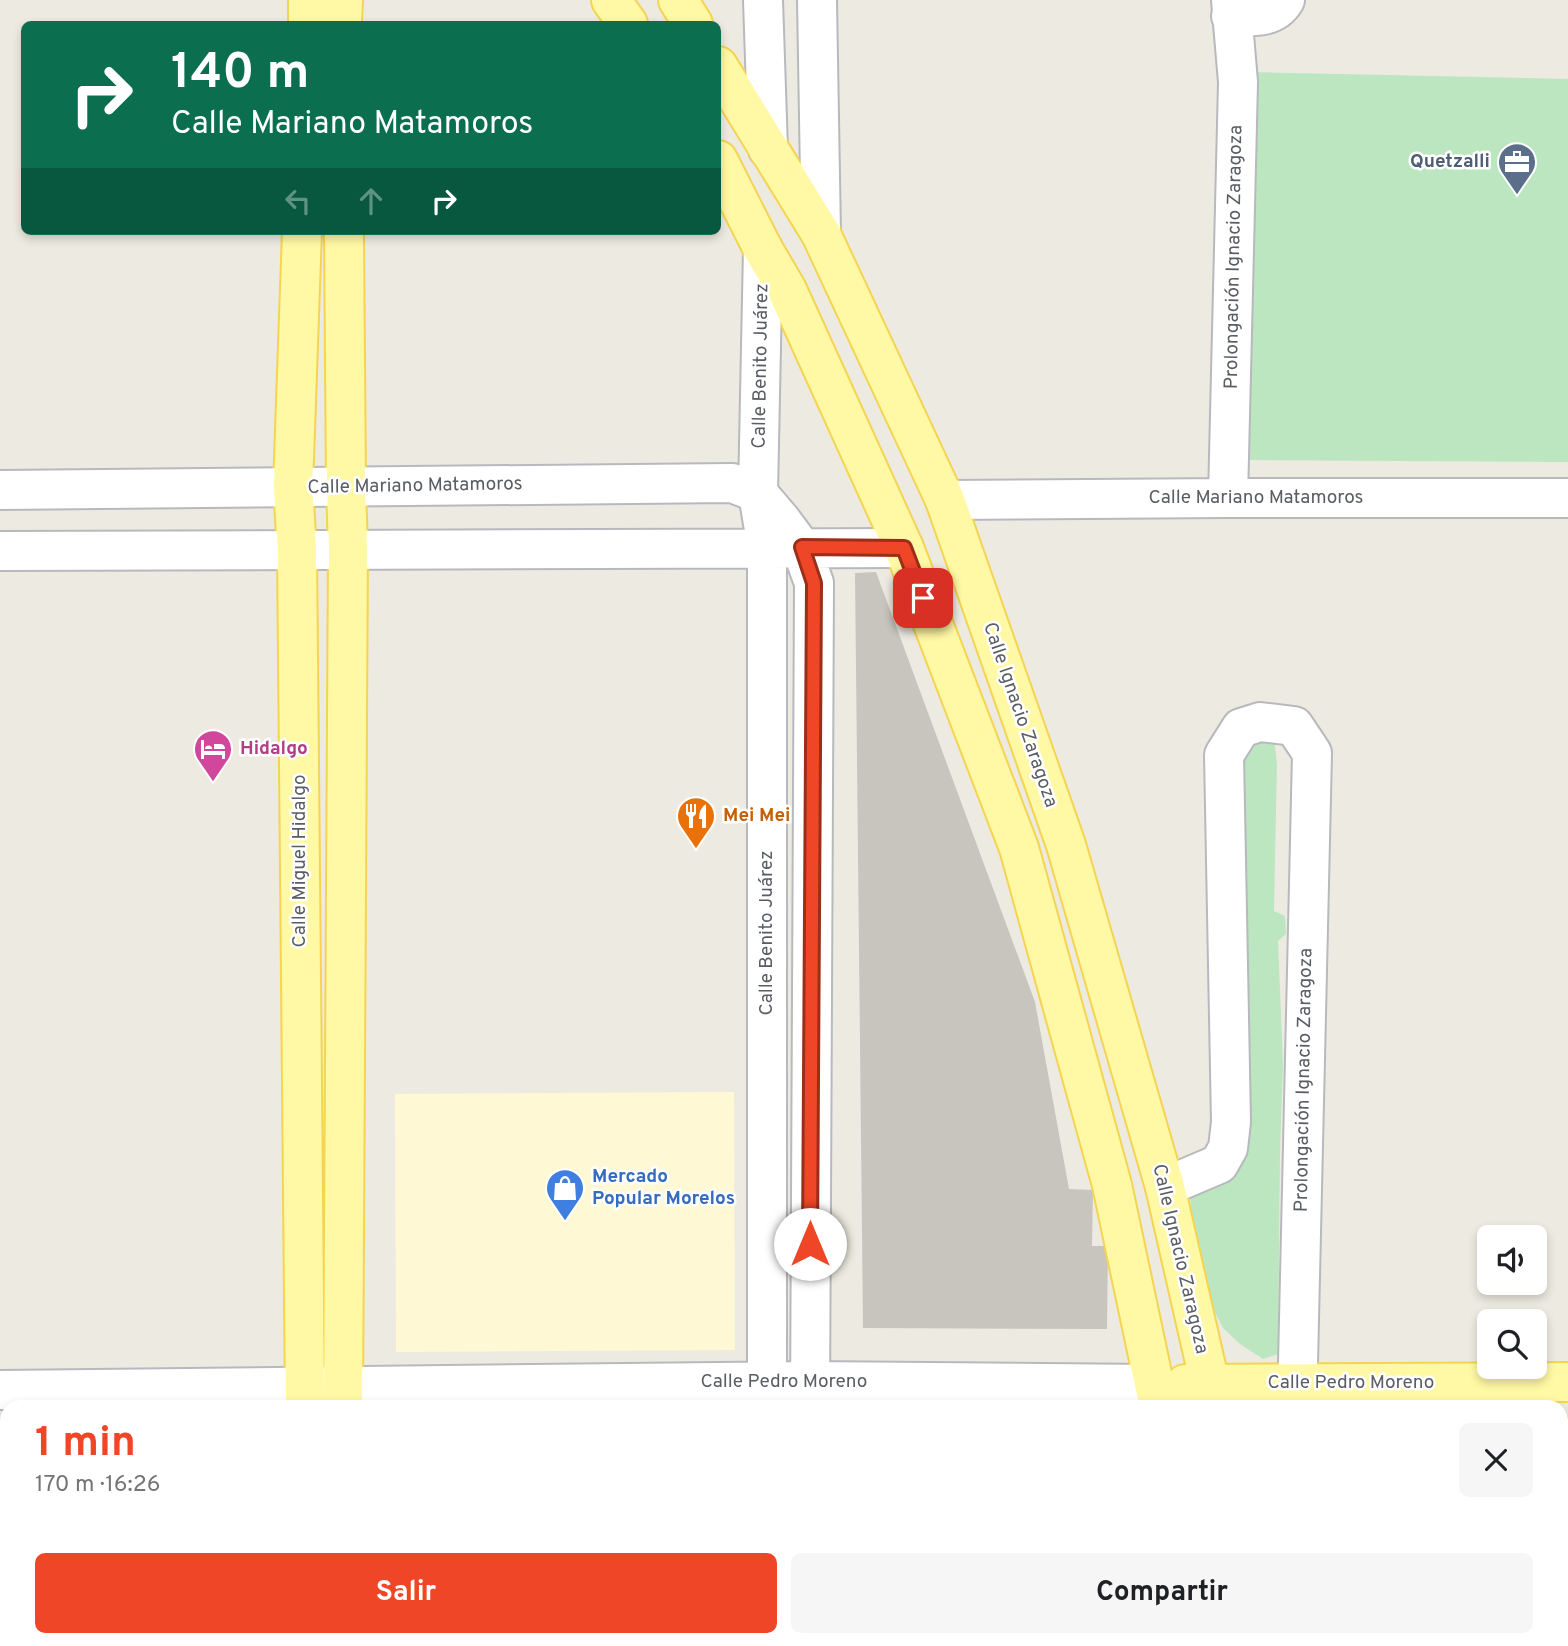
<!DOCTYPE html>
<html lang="es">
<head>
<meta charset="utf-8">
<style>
	body { margin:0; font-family:Overpass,sans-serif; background:#f6f6f6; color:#202124; height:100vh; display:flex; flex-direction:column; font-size:26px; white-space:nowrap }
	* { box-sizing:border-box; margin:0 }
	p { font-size:23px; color:#757577 }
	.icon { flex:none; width:38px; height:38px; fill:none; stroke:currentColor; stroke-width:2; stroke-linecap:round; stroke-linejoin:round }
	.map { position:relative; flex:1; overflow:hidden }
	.sheet { position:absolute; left:0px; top:1400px; width:1568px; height:247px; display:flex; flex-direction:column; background:#fff; border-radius:21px 21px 0 0; box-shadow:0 4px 10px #0003 }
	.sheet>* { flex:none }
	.guide { position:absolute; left:21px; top:21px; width:700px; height:214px; border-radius:10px; box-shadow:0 4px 10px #0003; background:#0b6e4f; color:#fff; overflow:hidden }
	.controls { position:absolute; left:1477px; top:1225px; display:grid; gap:14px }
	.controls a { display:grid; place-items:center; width:70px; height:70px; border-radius:10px; background:#fff; box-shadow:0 4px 10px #0003; font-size:35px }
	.pin { position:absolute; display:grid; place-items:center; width:60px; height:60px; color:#fff; margin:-30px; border-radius:14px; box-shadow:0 4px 10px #0006 }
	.me { position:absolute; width:77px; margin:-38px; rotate:0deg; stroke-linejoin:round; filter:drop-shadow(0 0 5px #0008) }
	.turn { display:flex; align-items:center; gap:24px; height:147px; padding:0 35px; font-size:32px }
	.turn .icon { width:91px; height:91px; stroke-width:2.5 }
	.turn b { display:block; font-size:49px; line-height:60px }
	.lanes { display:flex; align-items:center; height:66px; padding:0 35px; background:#0003; justify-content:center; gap:35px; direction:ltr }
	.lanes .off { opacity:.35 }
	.round { display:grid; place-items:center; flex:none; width:74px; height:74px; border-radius:10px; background:#f6f6f6 }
	.overview { display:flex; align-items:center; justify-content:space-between; height:119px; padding:0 35px }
	h1 { font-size:42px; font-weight:700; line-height:52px; color:#ee4626 }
	.cta { display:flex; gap:14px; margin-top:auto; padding:14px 35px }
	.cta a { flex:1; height:80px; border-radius:10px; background:#ee4626; color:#fff; font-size:28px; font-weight:700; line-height:80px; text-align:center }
	.cta a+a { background:#f6f6f6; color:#202124 }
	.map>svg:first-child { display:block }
	.commercial { fill:#fff8d5 }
	.green { fill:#bce6c0 }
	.building { fill:#c8c5be }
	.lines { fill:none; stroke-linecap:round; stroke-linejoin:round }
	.minor-casing { stroke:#b7b9be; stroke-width:42 }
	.major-casing { stroke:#f5d452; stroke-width:42 }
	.minor { stroke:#fff; stroke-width:38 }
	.major { stroke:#fff8a4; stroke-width:38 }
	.route-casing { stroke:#9b2e19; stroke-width:18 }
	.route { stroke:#ee4626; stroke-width:12 }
	.labels { text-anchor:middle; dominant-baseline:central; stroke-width:5; stroke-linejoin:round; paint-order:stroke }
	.service-label { font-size:19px; font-weight:bold; fill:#4e5e75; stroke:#fff; text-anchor:end }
	.street-label { font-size:19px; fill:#5a5d63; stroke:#fff }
	.hotel-label { font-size:19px; font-weight:bold; fill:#b23c85; stroke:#fff; text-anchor:start }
	.food-label { font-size:19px; font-weight:bold; fill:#c56008; stroke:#fff; text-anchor:start }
	.shop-label { font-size:19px; font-weight:bold; fill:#366cbe; stroke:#fff; text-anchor:start }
</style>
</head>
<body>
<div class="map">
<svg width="1568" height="1646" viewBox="0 0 1568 1646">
	<rect width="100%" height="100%" fill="#edebe1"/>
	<path class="commercial" d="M734 1092 735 1350 396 1352 395 1094Z"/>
	<path class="green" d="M1250 72 1568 79V462L1248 460Z
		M1256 737H1274L1277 764 1274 911 1285 916 1286 934 1278 941 1283 1064 1280 1151 1278 1354 1263 1359 1240 1344 1223 1328 1205 1293 1194 1239 1190 1197 1222 1183 1242 766 1248 748Z"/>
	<path class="building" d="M876 572 1035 1002 1069 1189 1093 1190 1092 1246H1108L1107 1329 863 1328 855 573Z
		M873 1640H1049V1646H873Z"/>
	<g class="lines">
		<defs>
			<path id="minor" d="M763 0 768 149
				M817 0 821 234
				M1231 16C1251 16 1273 20 1285 0
				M763 249 758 493 767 548V1407
				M0 490 732 483 758 493 781 520 801 547 814 583 810 1407
				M1228 498 1238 82 1231 0
				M945 500 1228 498H1568
				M0 551 904 548
				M1165 1187 1219 1164 1228 1148 1231 1122 1224 755 1241 728 1260 722 1294 726 1312 753 1297 1407
				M0 1390 809 1381 1155 1384
				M0 1450H7
				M102 1640V1646
				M769 1640 770 1646
				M813 1640V1646
				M1191 1640 1192 1646
				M1244 1640 1245 1646
				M1285 1646V1640"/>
			<path id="major" d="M611 0 628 24
				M678 0 693 24
				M308 24V0
				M342 24 343 0
				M718 66 821 234 945 500 1066 845 1165 1187 1210 1384 1213 1407
				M718 160 763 249 787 290 904 548 1019 848 1112 1185 1159 1407
				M302 231 293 487 297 550 305 1407
				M1185 1384 1568 1382
				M343 1407 348 549 346 487 344 231
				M1561 1437H1568
				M345 1640V1646
				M303 1646V1640"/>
		</defs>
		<use href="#minor" class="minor-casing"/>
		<use href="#major" class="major-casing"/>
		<use href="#minor" class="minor"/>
		<use href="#major" class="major"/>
	</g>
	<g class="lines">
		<defs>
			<path id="route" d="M810 1244 814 583 802 547 904 548 923 598"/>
		</defs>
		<use href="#route" class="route-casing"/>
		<use href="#route" class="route"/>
	</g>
	<defs>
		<symbol id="office-pin" viewBox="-11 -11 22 30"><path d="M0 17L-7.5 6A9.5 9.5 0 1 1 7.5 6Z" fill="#5c6f8a" stroke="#fff"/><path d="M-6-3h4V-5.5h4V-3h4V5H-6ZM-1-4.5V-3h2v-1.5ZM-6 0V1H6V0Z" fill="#fff"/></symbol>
		<symbol id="hotel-pin" viewBox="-11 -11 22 30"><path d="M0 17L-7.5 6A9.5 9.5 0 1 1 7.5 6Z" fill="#d1479c" stroke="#fff"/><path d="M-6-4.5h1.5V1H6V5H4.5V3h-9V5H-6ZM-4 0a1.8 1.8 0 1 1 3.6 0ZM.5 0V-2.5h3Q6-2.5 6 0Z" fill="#fff"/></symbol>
		<symbol id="restaurant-pin" viewBox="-11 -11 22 30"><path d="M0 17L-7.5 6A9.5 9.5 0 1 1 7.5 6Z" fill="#e8710a" stroke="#fff"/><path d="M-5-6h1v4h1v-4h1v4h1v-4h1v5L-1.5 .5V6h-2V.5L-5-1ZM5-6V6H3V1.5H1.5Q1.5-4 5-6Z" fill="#fff"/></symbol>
		<symbol id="shop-pin" viewBox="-11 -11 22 30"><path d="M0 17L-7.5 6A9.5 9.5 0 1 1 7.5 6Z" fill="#3f7fe0" stroke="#fff"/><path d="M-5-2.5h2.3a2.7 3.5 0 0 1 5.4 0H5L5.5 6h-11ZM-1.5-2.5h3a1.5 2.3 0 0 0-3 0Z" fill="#fff"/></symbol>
	</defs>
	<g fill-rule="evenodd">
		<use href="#office-pin" x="1495" y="140" width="44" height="60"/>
		<use href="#hotel-pin" x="191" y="727" width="44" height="60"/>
		<use href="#restaurant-pin" x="674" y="794" width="44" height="60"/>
		<use href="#shop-pin" x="543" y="1166" width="44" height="60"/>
	</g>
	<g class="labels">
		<g class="service-label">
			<text x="1490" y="162">Quetzalli</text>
		</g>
		<g class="street-label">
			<text transform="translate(1234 257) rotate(-89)">Prolongación Ignacio Zaragoza</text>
			<text transform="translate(761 366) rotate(-89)">Calle Benito Juárez</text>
			<text transform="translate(415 486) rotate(-1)">Calle Mariano Matamoros</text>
			<text x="1256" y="498">Calle Mariano Matamoros</text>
			<text transform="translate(1020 715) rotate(71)">Calle Ignacio Zaragoza</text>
			<text transform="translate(300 861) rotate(-90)">Calle Miguel Hidalgo</text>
			<text transform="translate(767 933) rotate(-90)">Calle Benito Juárez</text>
			<text transform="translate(1304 1080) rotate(-89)">Prolongación Ignacio Zaragoza</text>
			<text transform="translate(1180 1259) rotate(77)">Calle Ignacio Zaragoza</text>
			<text x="784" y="1382">Calle Pedro Moreno</text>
			<text x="1351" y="1383">Calle Pedro Moreno</text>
		</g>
		<g class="hotel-label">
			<text x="240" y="749">Hidalgo</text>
		</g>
		<g class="food-label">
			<text x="723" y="816">Mei Mei</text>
		</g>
		<g class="shop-label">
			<text x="592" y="1177">Mercado<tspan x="592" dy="22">Popular Morelos</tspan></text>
		</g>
	</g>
</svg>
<div class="controls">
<a><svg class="icon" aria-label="sound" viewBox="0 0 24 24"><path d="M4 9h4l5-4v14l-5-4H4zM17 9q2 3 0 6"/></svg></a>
<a><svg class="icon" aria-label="search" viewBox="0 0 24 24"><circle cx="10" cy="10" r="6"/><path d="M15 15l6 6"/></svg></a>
</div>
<div class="pin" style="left:923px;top:598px;background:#d93025"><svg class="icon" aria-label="arrive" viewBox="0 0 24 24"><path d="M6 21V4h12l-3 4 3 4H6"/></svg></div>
<svg class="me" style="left:810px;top:1244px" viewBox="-20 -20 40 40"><circle r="19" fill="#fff"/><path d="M0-13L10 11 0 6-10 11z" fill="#ee4626"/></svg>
<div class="guide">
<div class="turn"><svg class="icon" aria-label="right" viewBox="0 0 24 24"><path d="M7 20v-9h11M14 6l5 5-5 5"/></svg><div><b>140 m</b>Calle Mariano Matamoros</div></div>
<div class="lanes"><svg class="icon off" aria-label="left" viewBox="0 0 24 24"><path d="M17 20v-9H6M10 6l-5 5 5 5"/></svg><svg class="icon off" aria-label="ahead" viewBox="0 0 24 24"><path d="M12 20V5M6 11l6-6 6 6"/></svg><svg class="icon" aria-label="right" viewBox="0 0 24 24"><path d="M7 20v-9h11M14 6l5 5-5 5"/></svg></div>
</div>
<section class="sheet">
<div class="overview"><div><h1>1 min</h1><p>170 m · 16:26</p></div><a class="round"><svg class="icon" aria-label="close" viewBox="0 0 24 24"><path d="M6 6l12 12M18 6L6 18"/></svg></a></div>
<div class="cta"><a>Salir</a><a>Compartir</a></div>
</section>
</div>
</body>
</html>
